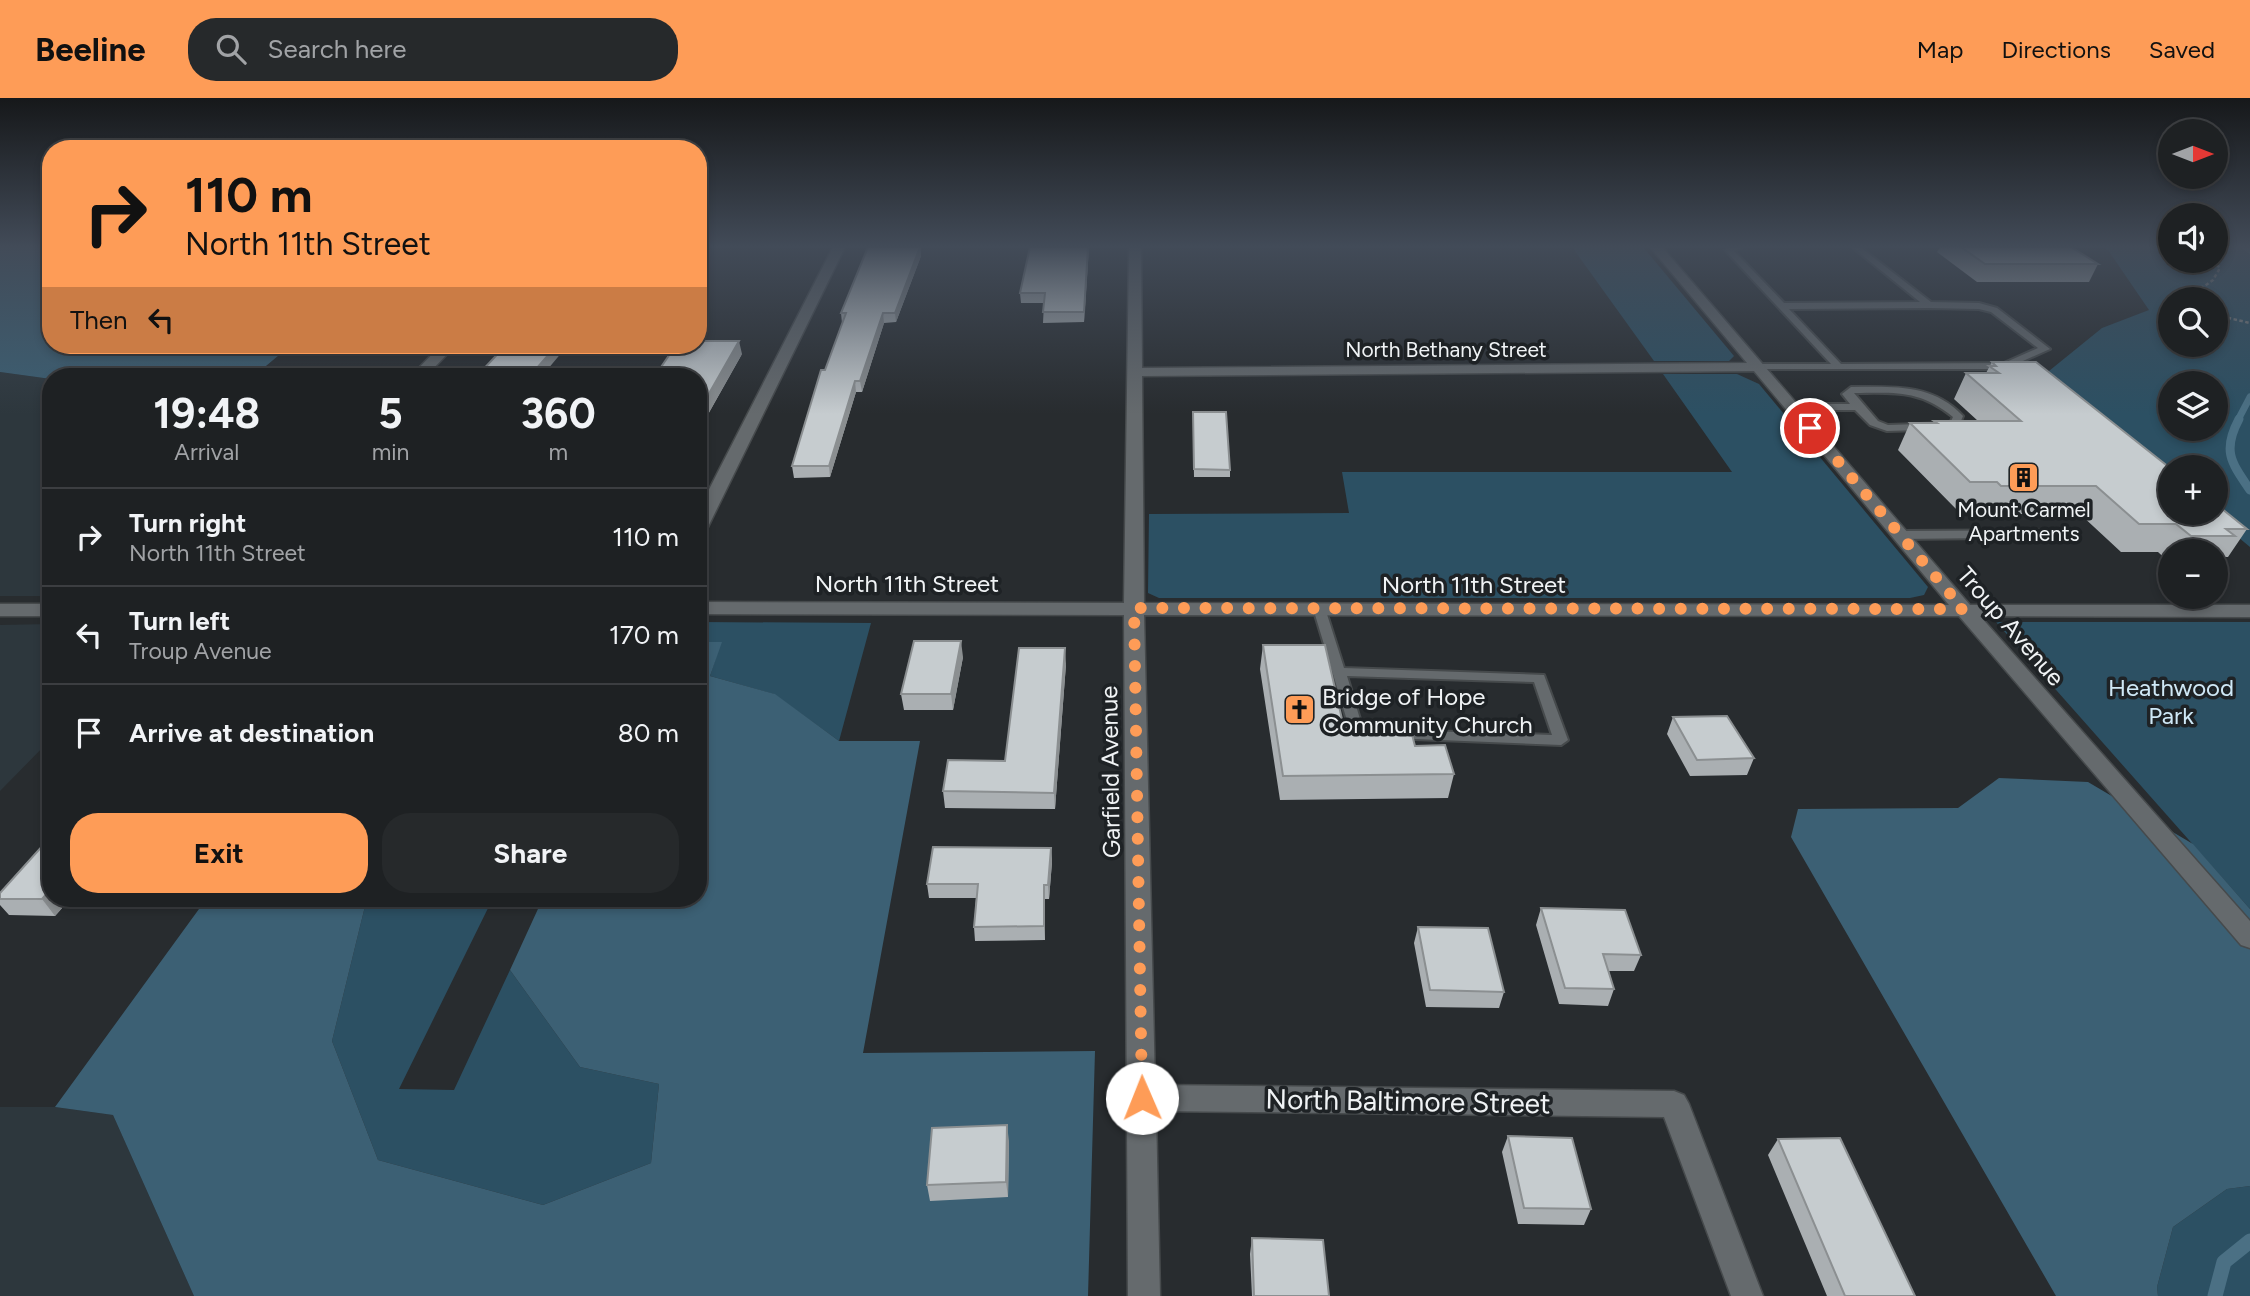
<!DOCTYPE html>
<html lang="en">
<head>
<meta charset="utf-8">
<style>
	body { margin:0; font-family:Figtree,sans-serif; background:#26292b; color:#f1f3f6; height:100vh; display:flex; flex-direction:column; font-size:26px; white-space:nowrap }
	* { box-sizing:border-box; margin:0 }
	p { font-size:23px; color:#a1a3a6 }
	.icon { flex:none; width:38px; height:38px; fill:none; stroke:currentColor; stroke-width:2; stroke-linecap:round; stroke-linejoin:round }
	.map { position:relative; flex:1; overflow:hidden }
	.drawer { position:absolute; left:42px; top:270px; width:665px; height:539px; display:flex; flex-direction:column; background:#1e2123; border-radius:28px; box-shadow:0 4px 10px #0003,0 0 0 2px #3c3e41 }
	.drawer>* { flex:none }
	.banner { position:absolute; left:42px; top:42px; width:665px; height:214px; border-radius:28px; box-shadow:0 4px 10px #0003,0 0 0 2px #3c3e41; background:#fe9c57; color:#111; overflow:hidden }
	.needle { width:46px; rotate:90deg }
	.fabs { position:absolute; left:2158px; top:21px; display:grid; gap:14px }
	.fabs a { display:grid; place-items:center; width:70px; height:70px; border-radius:50%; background:#1e2123; box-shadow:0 4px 10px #0003,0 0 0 2px #3c3e41; font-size:35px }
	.pin { position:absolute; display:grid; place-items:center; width:60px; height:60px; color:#fff; margin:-30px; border:4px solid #fff; border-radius:50%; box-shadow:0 2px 7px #0007 }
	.me { position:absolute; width:77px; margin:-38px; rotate:359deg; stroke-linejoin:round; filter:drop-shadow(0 0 5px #0008) }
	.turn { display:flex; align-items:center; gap:24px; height:147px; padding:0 28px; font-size:32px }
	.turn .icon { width:91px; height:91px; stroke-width:2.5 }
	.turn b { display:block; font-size:49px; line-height:60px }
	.then { display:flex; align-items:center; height:66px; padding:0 28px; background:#0003; gap:14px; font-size:26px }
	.eta { display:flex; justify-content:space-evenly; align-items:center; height:119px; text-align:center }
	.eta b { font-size:42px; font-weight:700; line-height:49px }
	.primary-button { display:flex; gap:14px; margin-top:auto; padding:14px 28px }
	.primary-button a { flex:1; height:80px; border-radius:28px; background:#fe9c57; color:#111; font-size:28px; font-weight:700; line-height:80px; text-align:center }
	.primary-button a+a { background:#26292b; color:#f1f3f6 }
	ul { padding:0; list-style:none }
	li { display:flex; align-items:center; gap:21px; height:98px; padding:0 28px; border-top:2px solid #3c3e41 }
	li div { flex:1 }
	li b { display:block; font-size:26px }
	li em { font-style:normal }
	header { display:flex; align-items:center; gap:42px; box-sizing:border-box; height:98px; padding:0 35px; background:#fe9c57; color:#111 }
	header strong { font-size:33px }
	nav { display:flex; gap:38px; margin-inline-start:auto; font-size:24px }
	.search { width:490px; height:63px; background:#26292b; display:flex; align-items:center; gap:18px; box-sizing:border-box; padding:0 24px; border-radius:28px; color:#a1a3a6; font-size:26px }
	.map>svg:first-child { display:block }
	.built { fill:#2d373d }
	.green { fill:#2c5063; fill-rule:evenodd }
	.forest { fill:#3c6074 }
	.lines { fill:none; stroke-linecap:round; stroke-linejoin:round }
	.stream-far2 { stroke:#4b7084; stroke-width:7 }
	.stream-far1 { stroke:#4b7084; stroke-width:9 }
	.stream { stroke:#4b7084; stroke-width:15 }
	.lane-casing { stroke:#464a4c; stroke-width:4 }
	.street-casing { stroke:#464a4c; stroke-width:3 }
	.path { stroke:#7d8184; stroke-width:2.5; stroke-dasharray:3.5 2.5; stroke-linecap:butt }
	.lane { fill:#656a6d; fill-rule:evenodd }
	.street { fill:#656a6d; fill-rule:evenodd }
	.wall { fill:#aaafb2 }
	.shaded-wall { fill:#8b8f91 }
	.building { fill:#c6cccf; stroke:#8b8f91; stroke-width:2 }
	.route { stroke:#fe9c57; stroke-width:12; stroke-dasharray:0 21.6 }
	.labels { text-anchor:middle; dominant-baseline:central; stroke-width:7; stroke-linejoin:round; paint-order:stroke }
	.far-street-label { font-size:21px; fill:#f0f3f5; stroke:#1e2225 }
	.far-poi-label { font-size:21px; fill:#f0f3f5; stroke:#1e2225 }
	.street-label { font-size:24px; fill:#f0f3f5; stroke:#1e2225 }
	.park-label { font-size:24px; fill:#cfe8f6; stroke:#1e2225 }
	.poi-label { font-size:24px; fill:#f0f3f5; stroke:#1e2225; text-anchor:start }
	.near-street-label { font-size:28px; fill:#f0f3f5; stroke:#1e2225 }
</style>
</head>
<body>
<header>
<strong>Beeline</strong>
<div class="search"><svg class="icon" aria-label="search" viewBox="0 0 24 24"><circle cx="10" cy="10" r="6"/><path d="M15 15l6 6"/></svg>Search here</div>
<nav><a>Map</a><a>Directions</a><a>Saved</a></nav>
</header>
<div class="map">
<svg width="2250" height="1198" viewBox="0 0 2250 1198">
	<rect width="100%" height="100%" fill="#282c2f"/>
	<path class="built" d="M0 274 51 281V498H0Z
		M51 526V641L0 693V527Z
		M0 1009H55L113 1017 194 1198H0Z"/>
	<path class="green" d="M1572 149H1643L1734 258 1729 263H1654Z
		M2103 149H2170V163H2216V149H2250V449L2209 415H2216V369H2170V382L2044 277 2102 230 2149 212 2108 152ZM2170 201H2216V247H2170ZM2170 285H2216V331H2170Z
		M1663 276H1737L1759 286 1928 489 1924 497 1910 500H1159L1148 495 1149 416 1349 415 1342 374H1732Z
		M698 524 871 525 839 643 774 596 710 578 721 544H698Z
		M1996 524H2250V811Z
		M367 800H493L399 991 454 992 510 872 580 969 659 986 651 1065 543 1107 378 1062 332 943Z
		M2250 1088V1198H2158L2157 1189 2173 1129 2227 1091Z"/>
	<path class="forest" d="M0 149H51V247H291L254 278H51V281L0 274Z
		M698 544H722L710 578 775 596 839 643H920L863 955 1095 953 1088 1198H194L113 1017 55 1009 207 800H367L332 943 378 1062 543 1107 651 1065 659 986 580 969 510 872 543 800H698Z
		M1999 680 2088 684 2193 746 2250 811V1088L2227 1091 2173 1129 2157 1189 2158 1198H2056L1791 739 1798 711 1958 710Z"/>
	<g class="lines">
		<path class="stream-far2" d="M2246 149 2250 152
			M2238 322 2250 299"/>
		<path class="stream-far1" d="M2239 321C2222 353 2231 364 2250 392"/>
		<path class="stream" d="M2215 1198 2224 1164 2250 1143"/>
		<defs>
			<path id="lane" d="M1732 149H1743L1734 153 1784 205 1920 204 1852 149H1860L1931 204 1979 205 1997 210 2050 251 2005 271H1755L1753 269 1758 266H1831L1725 152ZM1929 210 1979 211 1991 214 2038 250 2004 265 1841 266 1789 211Z
				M1851 289C1892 289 1932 285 1963 318L1958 330 1954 331 1887 333 1870 327 1855 312H1792L1787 309 1792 306H1850L1842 296ZM1854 295C1894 295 1919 291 1953 319L1950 325 1888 327 1878 323Z
				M2073 432 2079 436 2077 439 1900 441 1894 437 1900 433Z
				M1319 506 1325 510 1344 570 1544 577 1568 642 1561 647 1390 640 1388 637 1395 632 1552 637 1534 584 1347 578 1363 631 1373 633 1375 636 1368 641 1352 639 1313 510Z"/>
			<path id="street" d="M833 149H845L707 431 698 436V413Z
				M1129 149H1141L1142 270 1747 265 1650 149H1662L1970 507H2250V519L1980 518 2250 823V850L2241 847 1959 518 1144 517 1155 987 1674 993 1684 997 1689 1006 1763 1198H1731L1664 1019 1156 1013 1160 1198H1128L1124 517 698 516V504L1124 505ZM1754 273 1949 507 1144 505 1142 278Z
				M441 247H456L426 278H411Z
				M0 506H51V518H0Z"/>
		</defs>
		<use href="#lane" class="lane-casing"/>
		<use href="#street" class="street-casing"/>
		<path class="path" d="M2186 201 2213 182 2220 170 2213 163
			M2216 217 2250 225"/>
		<use href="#lane" class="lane"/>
		<use href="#street" class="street"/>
	</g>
	<path class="wall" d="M868 149H921V158L896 224 884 225 862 294H856L830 379 794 380 792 368 825 272 842 225 841 215Z
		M1089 149 1084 224 1043 225 1044 205H1021L1020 195Z
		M1940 149H2071L2098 166 2089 184H1977L1937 154Z
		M742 256 702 327H698V278Z
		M1992 264 2247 431 2228 459H2220L2216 466V453H2170V465L2158 454H2121L2080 416H1987L1983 412H1957L1898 352 1910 325H1933L1934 323H1978L1954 301 1966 275H1986Z
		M1193 321 1230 372V379H1194Z
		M1263 547 1344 630 1415 648 1454 676 1448 700 1280 702 1260 571Z
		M963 559 953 612H904L901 596Z
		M1066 566 1055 711 945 710 943 693 1005 663Z
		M1673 619 1754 660 1747 677 1690 678 1667 636Z
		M1051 750 1052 764 1049 801H1045V842L975 843 974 829 976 800H929L927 786Z
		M0 795 51 800H71L55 818 9 817 0 807Z
		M1541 810 1641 857 1634 873H1609L1614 891 1608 908 1559 906 1536 827Z
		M1418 829 1504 894 1499 910 1426 909 1414 845Z
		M1508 1038 1591 1111 1584 1127 1518 1126 1502 1054Z
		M1778 1041 1915 1198H1827L1768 1057Z
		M1009 1043 1008 1099 930 1103 927 1087Z
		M1252 1140 1329 1198H1252L1250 1156Z"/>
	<path class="shaded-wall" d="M916 149H921V158L896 224 895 215Z
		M1088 149H1089L1084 224V214Z
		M883 215 884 225 862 294 860 283Z
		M739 243 742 256 702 327 699 313Z
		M557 247H568L542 278H530Z
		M855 283 856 294 830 379 829 368Z
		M961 543 963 559 953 612 951 596Z
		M1065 550 1066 566 1055 711 1054 695Z
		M1051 750 1052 764 1049 801 1048 787Z
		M1044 787 1045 801V842L1044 828Z
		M51 791V800H71L55 818 42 801Z
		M1007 1027 1009 1043 1008 1099 1006 1084Z"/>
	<path class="building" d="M868 149H920L895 215H883L860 283H855L829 368H792L821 272H825L846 215H841Z
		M1030 149H1088L1084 214H1043L1045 195H1020Z
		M1961 149H2071L2098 166H1985Z
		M698 243H739L699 313 698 278H655L676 247H698Z
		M506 247H557L530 278H477Z
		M1992 264H2036L2170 370V415H2216V406L2247 431H2226L2235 438H2191L2176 426H2139L2096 388H2001L1997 384H1970L1910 325H1937L1934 323H2021L1966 275H1999L1989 268H1996Z
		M1193 314H1226L1230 372 1194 371Z
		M914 543H961L951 596H901Z
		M1263 547H1325L1344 630 1410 629 1415 648 1445 647 1454 676 1283 678Z
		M1019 550H1065L1054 695 943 693 948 662 1005 663Z
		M1727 618 1754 660 1697 662 1673 619Z
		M45 745H51V791L42 801H0V795Z
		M933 749 1051 750 1048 787H1044V828L974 829 978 786H927Z
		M1541 810 1625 812 1641 857 1603 856 1614 891 1565 890Z
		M1418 829 1488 830 1504 894 1430 892Z
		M1007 1027 1006 1084 927 1087 932 1030Z
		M1508 1038 1572 1040 1591 1111 1524 1110Z
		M1840 1040 1915 1198H1845L1778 1041Z
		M1252 1140 1323 1142 1329 1198H1254Z"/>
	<linearGradient id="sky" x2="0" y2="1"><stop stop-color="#16181a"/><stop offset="0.47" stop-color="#424b58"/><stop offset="1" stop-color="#424b58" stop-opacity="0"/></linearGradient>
	<rect width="2250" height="316" fill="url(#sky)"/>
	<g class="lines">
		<path class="route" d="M1142 1000 1134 510 1963 511 1810 330"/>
	</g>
	<defs>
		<symbol id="building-square" viewBox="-11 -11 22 22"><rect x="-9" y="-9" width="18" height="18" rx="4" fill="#fe9c57" stroke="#1e2225"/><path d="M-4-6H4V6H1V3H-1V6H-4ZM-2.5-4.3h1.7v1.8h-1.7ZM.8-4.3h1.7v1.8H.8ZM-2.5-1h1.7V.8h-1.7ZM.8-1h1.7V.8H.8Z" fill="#111"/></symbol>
		<symbol id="church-square" viewBox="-11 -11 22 22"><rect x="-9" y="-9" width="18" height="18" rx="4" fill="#fe9c57" stroke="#1e2225"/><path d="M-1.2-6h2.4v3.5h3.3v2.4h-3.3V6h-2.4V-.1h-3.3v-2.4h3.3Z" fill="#111"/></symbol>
	</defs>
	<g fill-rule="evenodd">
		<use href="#building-square" x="2006" y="362" width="35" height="35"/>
		<use href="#church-square" x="1282" y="594" width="35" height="35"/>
	</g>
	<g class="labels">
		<g class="far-street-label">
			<text x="1446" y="251">North Bethany Street</text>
		</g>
		<g class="far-poi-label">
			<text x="2024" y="411">Mount Carmel<tspan x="2024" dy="24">Apartments</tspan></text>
		</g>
		<g class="street-label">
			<text x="907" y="485">North 11th Street</text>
			<text x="1474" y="486">North 11th Street</text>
			<text transform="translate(2011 528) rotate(49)">Troup Avenue</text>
			<text transform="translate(1110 674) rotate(-91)">Garfield Avenue</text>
		</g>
		<g class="park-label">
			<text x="2171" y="589">Heathwood<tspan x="2171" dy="28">Park</tspan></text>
		</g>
		<g class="poi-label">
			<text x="1322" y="598">Bridge of Hope<tspan x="1322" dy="28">Community Church</tspan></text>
		</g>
		<g class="near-street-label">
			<text transform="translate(1408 1003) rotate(1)">North Baltimore Street</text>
		</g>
	</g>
</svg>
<div class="fabs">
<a><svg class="needle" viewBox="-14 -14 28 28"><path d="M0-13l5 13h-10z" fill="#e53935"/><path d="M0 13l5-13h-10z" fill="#a1a3a6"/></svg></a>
<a><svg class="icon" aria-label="sound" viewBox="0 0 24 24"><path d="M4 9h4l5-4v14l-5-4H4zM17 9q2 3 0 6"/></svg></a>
<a><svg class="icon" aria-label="search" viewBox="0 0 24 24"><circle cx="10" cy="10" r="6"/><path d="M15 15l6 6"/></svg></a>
<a><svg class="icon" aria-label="layers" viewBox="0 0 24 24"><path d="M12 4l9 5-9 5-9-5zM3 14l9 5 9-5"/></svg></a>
<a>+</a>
<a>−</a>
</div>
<div class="pin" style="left:1810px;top:330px;background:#d93025"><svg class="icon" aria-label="arrive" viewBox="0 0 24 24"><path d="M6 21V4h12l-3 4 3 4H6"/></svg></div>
<svg class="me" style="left:1142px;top:1000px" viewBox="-20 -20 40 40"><circle r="19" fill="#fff"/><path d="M0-13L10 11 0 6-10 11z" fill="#fe9c57"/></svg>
<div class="banner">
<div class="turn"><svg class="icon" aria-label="right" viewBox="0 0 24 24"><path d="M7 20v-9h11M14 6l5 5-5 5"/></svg><div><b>110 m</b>North 11th Street</div></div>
<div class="then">Then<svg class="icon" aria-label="left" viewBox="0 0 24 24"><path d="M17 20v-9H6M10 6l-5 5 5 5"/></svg></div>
</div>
<section class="drawer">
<div class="eta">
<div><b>19:48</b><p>Arrival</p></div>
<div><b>5</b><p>min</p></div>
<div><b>360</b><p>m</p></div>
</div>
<ul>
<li><svg class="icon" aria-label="right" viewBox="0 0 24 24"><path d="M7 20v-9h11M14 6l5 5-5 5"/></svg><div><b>Turn right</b><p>North 11th Street</p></div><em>110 m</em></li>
<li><svg class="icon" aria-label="left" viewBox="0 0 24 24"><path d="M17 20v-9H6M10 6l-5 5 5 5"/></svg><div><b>Turn left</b><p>Troup Avenue</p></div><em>170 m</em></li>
<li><svg class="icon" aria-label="arrive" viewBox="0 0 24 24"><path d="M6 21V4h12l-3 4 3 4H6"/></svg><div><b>Arrive at destination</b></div><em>80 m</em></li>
</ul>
<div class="primary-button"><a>Exit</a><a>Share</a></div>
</section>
</div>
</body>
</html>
